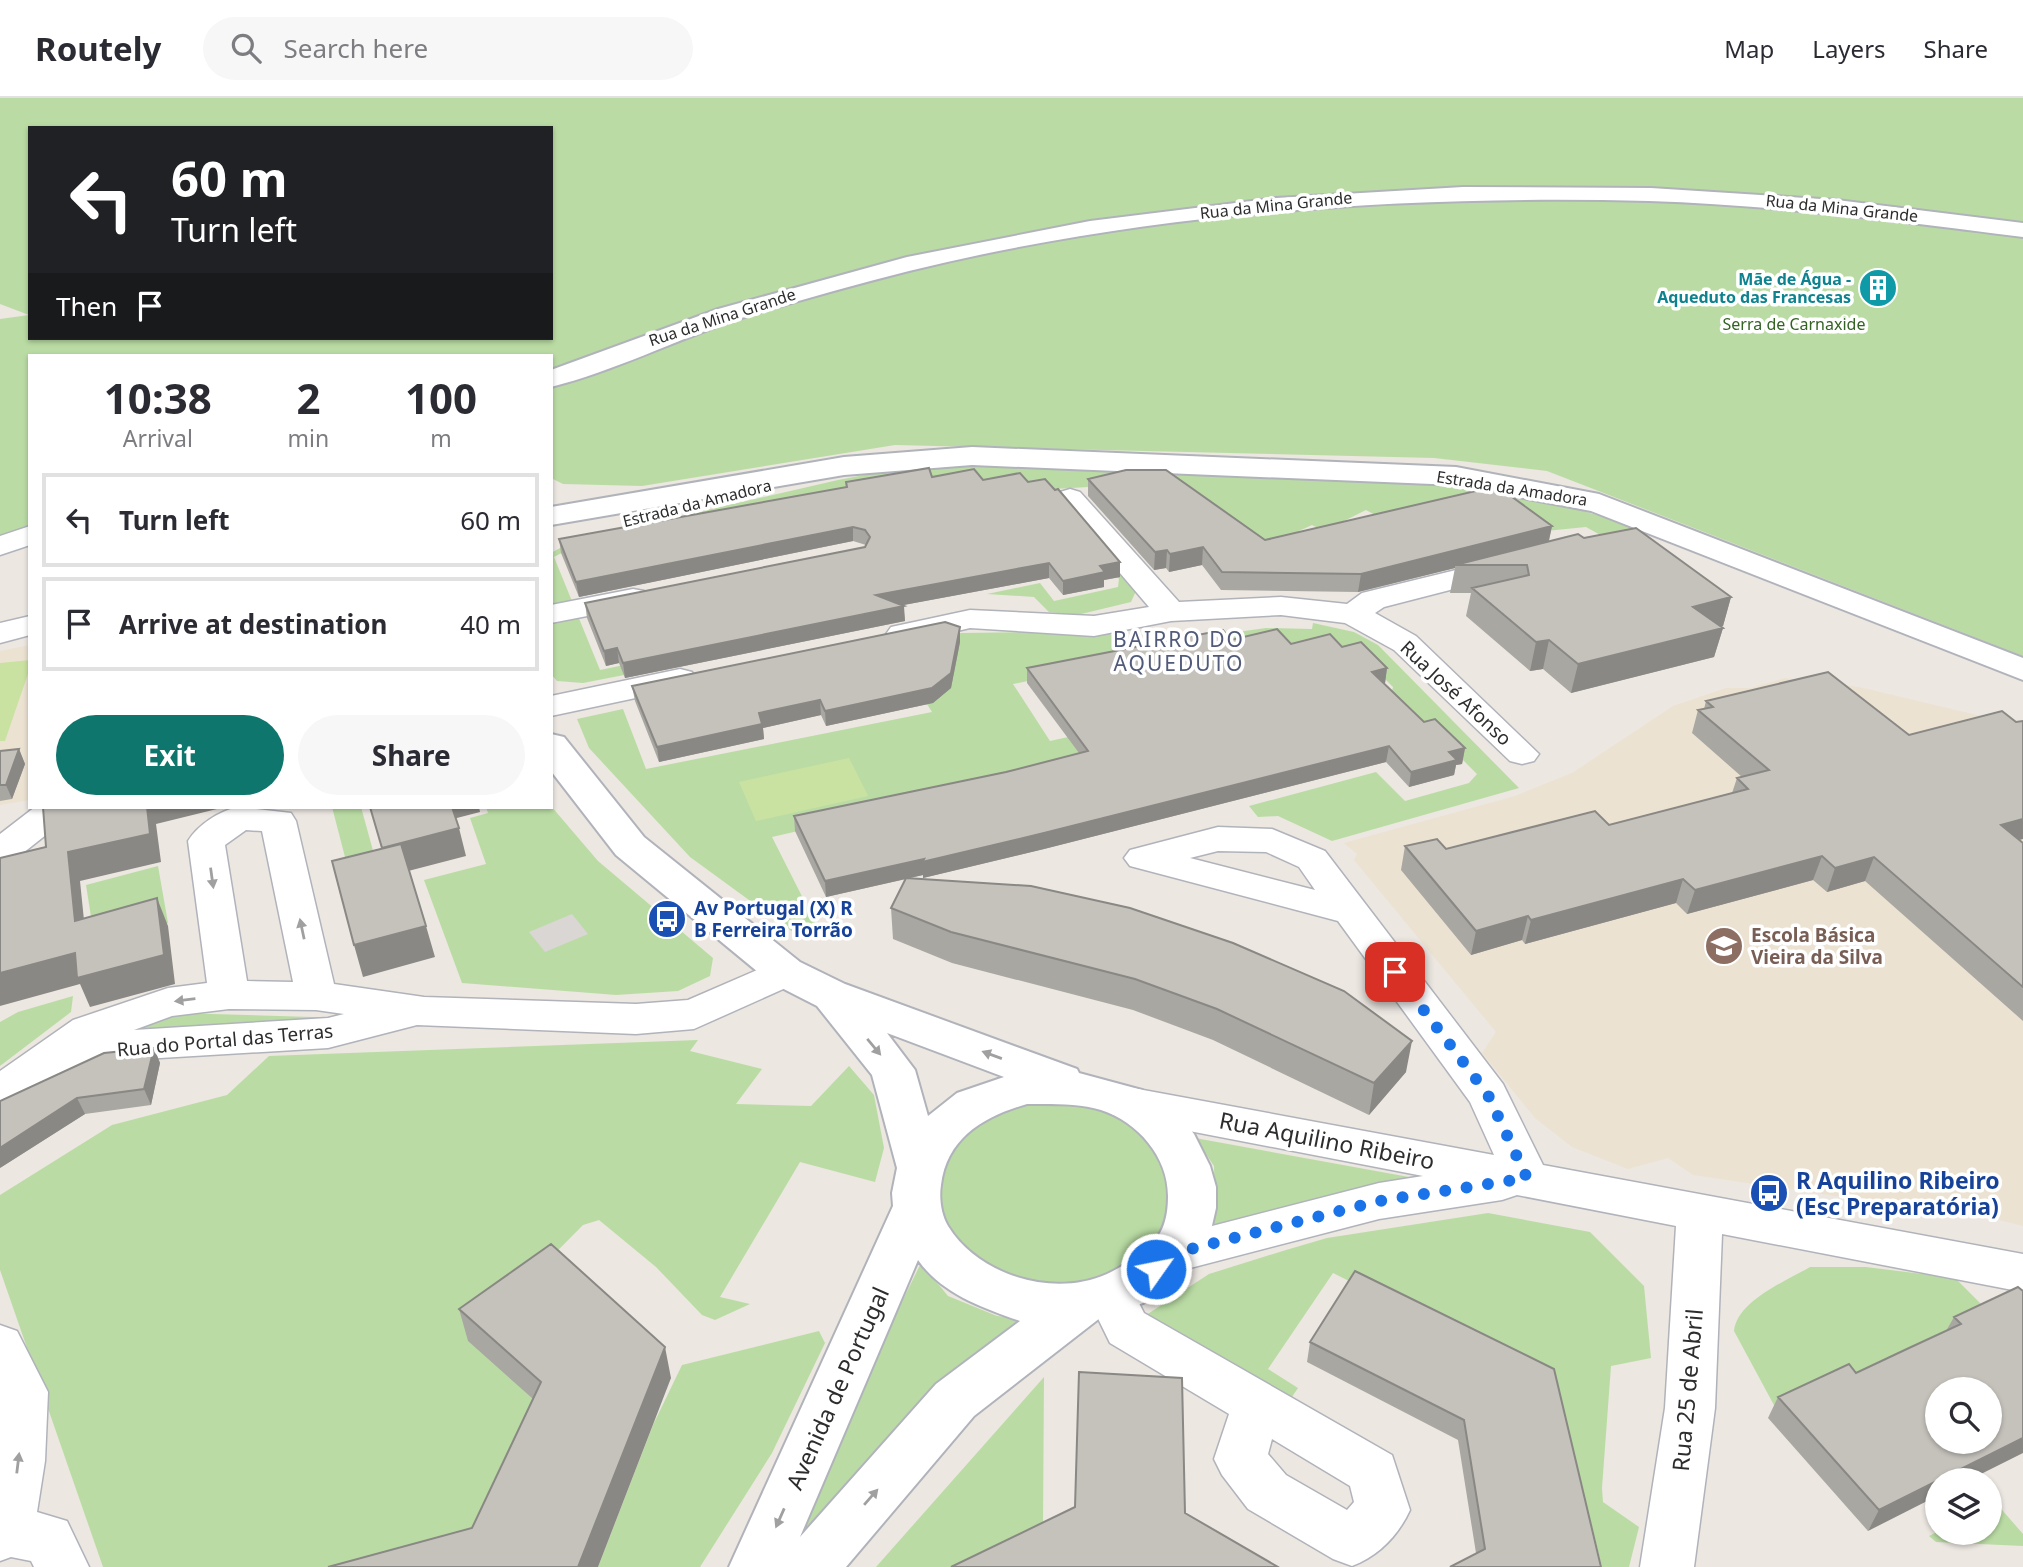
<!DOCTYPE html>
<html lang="en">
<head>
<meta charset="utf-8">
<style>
	body { margin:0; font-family:"Noto Sans",sans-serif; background:#f7f7f7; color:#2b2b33; height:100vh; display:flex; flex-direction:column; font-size:26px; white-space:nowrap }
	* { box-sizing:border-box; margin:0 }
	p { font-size:23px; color:#7c7c81 }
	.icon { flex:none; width:38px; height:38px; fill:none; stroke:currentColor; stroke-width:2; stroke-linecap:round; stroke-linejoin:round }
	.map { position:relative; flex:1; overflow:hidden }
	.side { position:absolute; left:28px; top:256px; width:525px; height:455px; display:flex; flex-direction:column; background:#fff; border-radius:0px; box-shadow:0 2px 5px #0004 }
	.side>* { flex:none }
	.hud { position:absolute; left:28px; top:28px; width:525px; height:214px; border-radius:0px; box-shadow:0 2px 5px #0004; background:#202124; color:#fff; overflow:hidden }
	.controls { position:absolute; left:1925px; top:1279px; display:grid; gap:14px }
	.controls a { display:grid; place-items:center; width:77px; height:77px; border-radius:50%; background:#fff; box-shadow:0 2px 5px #0004; font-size:35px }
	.pin { position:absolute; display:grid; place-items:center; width:60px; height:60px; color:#fff; margin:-30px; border-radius:14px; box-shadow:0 4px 10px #0006 }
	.me { position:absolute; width:77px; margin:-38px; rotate:57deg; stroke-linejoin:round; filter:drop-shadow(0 0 5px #0008) }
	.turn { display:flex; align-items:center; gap:24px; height:147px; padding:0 28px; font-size:32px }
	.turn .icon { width:91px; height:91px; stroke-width:2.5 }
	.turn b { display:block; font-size:49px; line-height:60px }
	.then { display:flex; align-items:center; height:66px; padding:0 28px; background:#0003; gap:14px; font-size:26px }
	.eta { display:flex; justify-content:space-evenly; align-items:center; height:119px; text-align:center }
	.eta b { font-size:42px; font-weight:700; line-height:49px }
	.primary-button { display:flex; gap:14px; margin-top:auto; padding:14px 28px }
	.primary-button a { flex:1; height:80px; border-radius:42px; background:#0f766e; color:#fff; font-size:28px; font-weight:700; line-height:80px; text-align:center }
	.primary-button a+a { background:#f7f7f7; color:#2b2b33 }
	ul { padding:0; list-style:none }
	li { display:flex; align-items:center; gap:21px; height:94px; margin:0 14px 10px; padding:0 14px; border:4px solid #e1e1e2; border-radius:0px }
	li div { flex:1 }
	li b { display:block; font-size:26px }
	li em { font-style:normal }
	header { display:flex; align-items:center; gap:42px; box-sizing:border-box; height:98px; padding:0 35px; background:#fff; border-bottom:2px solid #e1e1e2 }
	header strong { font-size:33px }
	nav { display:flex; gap:38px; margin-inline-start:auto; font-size:24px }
	.search { width:490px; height:63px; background:#f7f7f7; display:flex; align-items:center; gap:18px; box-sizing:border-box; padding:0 24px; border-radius:38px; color:#7c7c81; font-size:26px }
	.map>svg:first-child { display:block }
	.education { fill:#ece2d2 }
	.green { fill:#badca4; fill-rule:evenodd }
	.pitch { fill:#cae2a1 }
	.plaza { fill:#d9d6d3 }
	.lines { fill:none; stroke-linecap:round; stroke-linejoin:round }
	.minor-casing { stroke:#b1b3bb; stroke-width:3 }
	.tertiary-casing { stroke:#b1b3bb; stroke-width:4 }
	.minor { fill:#fff; fill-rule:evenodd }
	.tertiary { fill:#fff; fill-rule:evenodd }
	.wall { fill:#a9a7a2 }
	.shaded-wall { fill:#8a8884 }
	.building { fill:#c5c2bc; stroke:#8a8884; stroke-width:2; fill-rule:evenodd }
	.oneway { fill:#a0a0a0 }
	.route { stroke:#1a73e8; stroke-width:12; stroke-dasharray:0 21.6 }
	.labels { text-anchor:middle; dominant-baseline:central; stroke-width:7; stroke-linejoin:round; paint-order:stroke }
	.far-street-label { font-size:16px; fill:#2d2d2d; stroke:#fff }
	.far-culture-label { font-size:16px; font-weight:bold; fill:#0d838f; stroke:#fff; text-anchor:end }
	.far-park-label { font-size:16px; fill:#336323; stroke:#fff }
	.street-label { font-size:19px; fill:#2d2d2d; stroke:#fff }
	.transit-label { font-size:19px; font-weight:bold; fill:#164399; stroke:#fff; text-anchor:start }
	.education-label { font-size:19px; font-weight:bold; fill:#785e54; stroke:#fff; text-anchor:start }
	.neighbourhood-label { font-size:21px; letter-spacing:2px; fill:#515a79; stroke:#fff }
	.near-street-label { font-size:23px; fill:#2d2d2d; stroke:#fff }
	.near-transit-label { font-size:23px; font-weight:bold; fill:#164399; stroke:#fff; text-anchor:start }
</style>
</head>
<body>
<header>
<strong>Routely</strong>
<div class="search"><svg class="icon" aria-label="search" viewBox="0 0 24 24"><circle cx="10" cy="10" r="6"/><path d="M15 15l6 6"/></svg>Search here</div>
<nav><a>Map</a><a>Layers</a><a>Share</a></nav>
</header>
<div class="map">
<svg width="2023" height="1469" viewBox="0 0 2023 1469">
	<rect width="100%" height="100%" fill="#ece7e1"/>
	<path class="education" d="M30 547V702L0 707V553Z
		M1785 580 1859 589 2023 628V1128L1999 1122 1693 1077 1668 1060 1628 1071 1572 1049 1535 1020 1482 955 1496 934 1354 762 1357 756 1344 745 1515 698 1572 675 1673 608 1726 590H1751Z"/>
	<path class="green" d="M0 0H2023V558L1547 373 1434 360 895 347 642 388 563 386 551 380V257H30V430L0 441V221L29 217 0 206ZM30 30H551V240H30Z
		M963 366 1446 386 1515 394 1654 433 1622 449 1586 429 1546 433 1390 425 1366 412 1324 433 1312 427 1281 441 1269 457 1123 387 1054 391 1136 493 1131 504 1077 517 1049 514 1034 499 987 496 1040 485 1054 503 1118 489 1119 481 1093 450 1019 438 569 451 554 459 600 572 711 549 727 557 583 585 557 583 551 576V455L560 450 615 433 838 382 891 372Z
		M1313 525 1354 534 1378 547 1519 690 1332 743 1278 718 1258 719 1249 708 1376 674 1405 703 1469 685 1477 676 1427 626 1412 622 1390 601 1393 589 1355 551 1285 546 1240 539 1013 586 1050 643 1296 589 1321 613 772 739 817 828 793 834 690 759 589 650 577 621 623 611 646 671 932 614 893 552 961 535 1103 533 1137 548 1266 530 1312 531Z
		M551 708 598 763 713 860 710 878 678 893 616 897 462 885 424 782 486 766 470 720 488 715 486 709Z
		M332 709H361L380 778 352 786Z
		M158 768 168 825 95 844 86 787Z
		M73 898 71 914 0 968V924L18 914Z
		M177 915 345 920 179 930 78 951Z
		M698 942 690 953 762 971 736 1006 811 1008 849 968 874 997 884 1050 875 1084 800 1064 720 1199 750 1206 715 1222 702 1217 656 1169 599 1122 583 1127 469 1242 549 1315 454 1469H103L0 1172V1097L112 1027 227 997 269 958Z
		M1051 1002C1086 1005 1124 1010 1150 1037 1161 1048 1171 1080 1179 1095L1154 1154C1137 1162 1098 1186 1081 1188 1056 1191 1027 1188 1003 1178 952 1156 922 1104 951 1054 964 1031 989 1015 1014 1008 1025 1004 1039 1004 1051 1002Z
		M1195 1040 1431 1083 1210 1131 1215 1109 1214 1068Z
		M1488 1115 1590 1134 1644 1188 1651 1260 1611 1268 1602 1390 1603 1404 1639 1429 1629 1469H1602L1557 1287 1333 1175 1268 1271 1298 1290 1283 1312 1137 1223 1209 1176 1286 1152 1327 1140Z
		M921 1165 948 1198 997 1218 1024 1221 800 1451 786 1440Z
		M1810 1169H1866L1955 1180 1987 1212 1892 1260 1775 1309 1734 1233C1737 1203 1786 1183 1810 1169Z
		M819 1233 825 1245 772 1355 700 1469H598L653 1327 682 1267Z
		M1044 1279 1043 1429 962 1469H876Z
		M1996 1405 2023 1436V1448L1936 1444 1929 1438 1937 1434 1990 1435V1408Z"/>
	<path class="pitch" d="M30 562V570L5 643H0V565Z
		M849 660 868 698 756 723 739 684Z"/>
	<path class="plaza" d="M572 816 588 836 545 854 529 834Z"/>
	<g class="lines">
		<defs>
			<path id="minor" d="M1070 391 1080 394 1179 504 1281 499 1347 506 1362 495 1501 461 1512 464 1516 470 1512 476 1384 509 1375 515 1416 538 1539 656 1534 663 1522 666 1510 663 1394 552 1345 525 1281 517 1171 523 1094 538 970 530 902 546 891 543 886 536 891 529 970 512 1094 518 1149 509 1056 400 1060 394Z
				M30 428V447L0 457V438Z
				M633 491 644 493 648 500 644 507 551 525V507Z
				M30 518V537L0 545V525Z
				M680 571 692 574 696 581 692 588 551 618V598Z
				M35 709H76L71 717 13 763 0 767V736Z
				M238 709 291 715 296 723 334 886 424 899 636 906 688 902 785 860 799 864 805 874 799 884 694 931 636 936 417 927 328 950 127 962 60 982 51 980 15 1006 0 1011V973L73 922 168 890 207 885 188 743C198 727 219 713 238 709ZM246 732 262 733 293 884 247 883 225 747ZM229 911 316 912 344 916 328 920 134 932 172 918Z
				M1218 729 1272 731 1325 753 1503 986 1543 1067 2023 1156V1194L1722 1136 1715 1310 1694 1469H1640L1665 1310 1676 1128 1517 1097 1502 1102 1379 1121 1175 1174 1158 1168 1151 1155 1158 1142 1379 1085 1423 1078 1127 1021 1112 1016 1105 1005 1112 994 1127 989 1494 1057 1470 1004 1338 823 1130 768 1124 760 1130 752ZM1218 753 1266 754 1299 769 1315 792 1190 760Z
				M1110 1176 1127 1182 1144 1215 1392 1357 1410 1412C1398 1438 1378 1458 1352 1468L1333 1461 1248 1411 1222 1377 1214 1361 1229 1316 1110 1245 1086 1196 1093 1182ZM1272 1341 1350 1388 1354 1404 1347 1412 1286 1377 1268 1356Z
				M0 1227 17 1233 48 1294 45 1363 37 1414 67 1423 89 1469H34L31 1463 11 1459 0 1463Z"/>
			<path id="tertiary" d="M1463 89 1651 90 1837 102 2023 125V139C1899 123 1774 107 1649 103 1403 97 1148 114 909 173 851 188 792 204 735 222 674 243 614 273 551 289V272L718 211 907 159 1090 123 1276 100Z
				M972 349 1456 369 1599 396 2023 560V582L1591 413 1456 387 972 367 844 377 551 427V409L844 359Z
				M551 636 564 639 644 739 800 864 845 886 1077 971 1079 975 1142 992 1162 1004 1180 1018 1194 1036 1210 1068 1216 1089V1110L1211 1132 1193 1167 1182 1178 1143 1205 1100 1220 974 1318 846 1469H729L893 1108 892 1095 897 1070 872 977 817 908 770 884 616 757 551 673ZM887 935 1004 979 957 995 928 1018 915 972ZM1027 1006C1051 1006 1078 1005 1101 1012 1138 1024 1168 1059 1168 1098 1168 1118 1164 1137 1147 1150 1135 1160 1122 1169 1107 1176 1054 1200 979 1178 948 1128 941 1116 939 1100 941 1087 947 1039 985 1018 1027 1006ZM918 1162C942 1196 983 1210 1020 1223L936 1286 800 1439Z"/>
		</defs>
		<use href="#minor" class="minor-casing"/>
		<use href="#tertiary" class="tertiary-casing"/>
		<use href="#minor" class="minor"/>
		<use href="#tertiary" class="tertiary"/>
	</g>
	<path class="wall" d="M932 379 1028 384 1120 479 1104 482V489L1063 497 1049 480 903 507 905 523 625 580 619 565 606 568 587 520 585 505 865 449 866 447 853 443 579 499 561 455 559 441 846 389V384Z
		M1088 381 1265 442 1552 428 1549 443 1584 440 1731 499 1723 528H1720L1723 530 1714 559 1571 595 1543 571 1530 573 1466 518 1471 495H1450L1455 470 1358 494 1221 492 1202 467 1169 474 1166 470 1154 472 1088 398Z
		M960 529V544L951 590 933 605 826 628 821 617 763 630 764 641 659 664 635 603 632 588Z
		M1231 542 1342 549 1387 570 1385 585H1384L1424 624 1465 650 1462 666 1456 667 1454 677 1409 689 1386 664 1044 751 923 780V777L909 780 1406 974 1369 1017 1213 942 1133 912 952 865 893 841 891 810 906 781 826 799 795 733 794 718 1006 674 1079 655 1027 585V570Z
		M1706 603 2020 742 2023 745V923L1865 783 1827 794 1813 782 1687 816 1676 805 1525 846 1522 842 1471 857 1401 772 1405 748 1446 751 1609 727 1732 695 1737 680 1742 679 1692 635 1698 612 1704 611Z
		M19 651 25 666 12 701 0 703V653Z
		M154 950 160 965 151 1007 85 1016 0 1070 104 955Z
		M1355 1173 1601 1469 1476 1455 1458 1342 1307 1264 1310 1244Z
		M2018 1189 1868 1433 1768 1320 1778 1299 1856 1275 1946 1233 1954 1219Z
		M459 1211 671 1280 472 1430 533 1301 468 1243Z"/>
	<path class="shaded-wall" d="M1552 428 1548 446 1455 467V470L1358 494 1361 476Z
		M853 429V443L579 499 576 484Z
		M1203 449 1202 467 1169 474 1170 456Z
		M1167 452 1166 470 1154 472 1155 454Z
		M1120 464V479L1104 482V489L1063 497V483L1100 468Z
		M1049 465V480L877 512 876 497Z
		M1731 499 1723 528 1685 537 1693 509Z
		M904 508 905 523 625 580 623 565Z
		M960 529V544L951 590 933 605 826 628 825 613Z
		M1723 530 1714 559 1571 595 1578 566Z
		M1549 542 1543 571 1530 573 1536 544Z
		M617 550 619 565 606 568 604 553Z
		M1387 570 1385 585 1370 589 1372 574Z
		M820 602 821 617 763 630 764 641 659 664 657 649 759 615Z
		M1389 648 1386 664 1044 751 923 780V777L826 799 825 783Z
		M1465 650 1462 666 1456 667 1454 677 1409 689 1411 674 1449 654Z
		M19 651 25 666 12 701 6 687Z
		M147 709H217V711L156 726 161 764 80 783 87 852 75 823 68 754Z
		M450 709H479L480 714 453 721Z
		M2023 721V741L1991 750 2001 727Z
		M459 730 466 758 389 778 382 750Z
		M1822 758 1813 782 1687 816 1695 792Z
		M1874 759 1865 783 1827 794 1835 770Z
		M1683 781 1676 805 1525 846 1531 822Z
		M157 800 168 828 175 886 90 909 80 886 0 908V875L75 855Z
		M1528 818 1522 842 1471 857 1476 833Z
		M426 828 435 859 363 879 354 847Z
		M1412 943 1406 974 1369 1017 1374 985Z
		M154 950 160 965 151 1007 144 991Z
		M77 1000 85 1016 0 1070V1050Z
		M665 1249 671 1280 598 1469H578Z
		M2023 1340V1355L1969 1382H1939Z
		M1937 1383V1398L1868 1433 1879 1412Z"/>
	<path class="building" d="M929 370 932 379 974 371 983 382 1020 375 1028 384 1045 381 1055 392 1058 391 1120 464 1100 468 1105 474 1063 483 1049 465 876 497 904 508 623 565 617 550 604 553 585 505 865 449 870 439 865 432 853 429 576 484 559 441 847 389 846 384Z
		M1126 372H1166L1265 442 1497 388 1552 428 1361 476 1222 474 1203 449 1170 456 1167 452 1155 454 1088 381Z
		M1636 430 1731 499 1693 509 1723 530 1578 566 1549 542 1536 544 1472 490 1529 477 1527 467H1455L1578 436 1584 440Z
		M945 524 960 529 951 575 932 590 825 613 820 602 759 615 762 626 657 649 632 588Z
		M1277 531 1291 546 1330 536 1342 549 1361 544 1387 570 1372 574 1424 624 1435 621 1465 650 1449 654 1457 662 1411 674 1389 648 1044 735 922 764 924 761 825 783 794 718 1006 674 1088 653 1027 570 1223 532 1231 542Z
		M1828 574 1909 637 2002 613 2016 624 2023 623V721L2001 727 2023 745V889L1874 759 1835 770 1822 758 1695 792 1683 781 1531 822 1528 818 1476 833 1405 748 1437 741 1446 751 1595 713 1609 727 1748 691 1737 680 1769 672 1698 612 1713 609 1706 603Z
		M19 651 6 687H0V653Z
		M43 709H147L150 736 68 754 75 823 157 800 164 857 77 880 75 855 0 875V760L46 749Z
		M370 709H452L459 730 382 750Z
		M401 746 426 828 354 847 332 763Z
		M906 780 1031 788 1130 810 1233 845 1344 893 1412 943 1374 985 1217 911 1135 881 951 834 891 810Z
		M154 950 144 991 77 1000 0 1050V1003L104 955Z
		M551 1146 665 1249 578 1469H328L472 1430 541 1284 459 1211Z
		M1355 1173 1554 1271 1601 1469H1450L1485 1451 1464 1322 1310 1244Z
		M2018 1189 2023 1193V1340L1879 1412 1778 1299 1849 1266 1856 1275 1909 1250 1961 1226 1954 1219ZM1937 1292H1990V1344H1937Z
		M1079 1274 1182 1280 1185 1415 1278 1469H951L1075 1409Z"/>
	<defs><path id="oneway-solid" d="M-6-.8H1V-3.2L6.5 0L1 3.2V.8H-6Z" transform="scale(1.75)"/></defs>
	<g class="oneway">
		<use href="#oneway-solid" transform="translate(212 780) rotate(82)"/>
		<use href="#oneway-solid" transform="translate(302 831) rotate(-102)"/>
		<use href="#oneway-solid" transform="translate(185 902) rotate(173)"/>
		<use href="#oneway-solid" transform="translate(874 949) rotate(50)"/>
		<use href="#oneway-solid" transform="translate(992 957) rotate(-160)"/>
		<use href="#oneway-solid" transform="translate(18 1365) rotate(-83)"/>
		<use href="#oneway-solid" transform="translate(871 1399) rotate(-49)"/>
		<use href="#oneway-solid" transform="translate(780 1420) rotate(114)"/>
	</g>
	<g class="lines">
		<path class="route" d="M1156 1171 1175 1155 1379 1103 1527 1080 1488 997 1395 874"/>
	</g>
	<defs>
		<symbol id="building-disc" viewBox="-11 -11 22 22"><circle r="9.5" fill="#0f9aa8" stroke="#fff"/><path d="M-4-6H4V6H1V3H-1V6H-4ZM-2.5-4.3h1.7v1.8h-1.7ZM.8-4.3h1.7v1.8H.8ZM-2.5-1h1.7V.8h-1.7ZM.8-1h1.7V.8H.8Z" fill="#fff"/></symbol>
		<symbol id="bus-disc" viewBox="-11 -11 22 22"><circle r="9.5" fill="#1a4fb4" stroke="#fff"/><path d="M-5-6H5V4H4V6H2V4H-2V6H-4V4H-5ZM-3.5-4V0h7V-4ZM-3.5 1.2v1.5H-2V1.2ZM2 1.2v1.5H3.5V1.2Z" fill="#fff"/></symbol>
		<symbol id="school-disc" viewBox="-11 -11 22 22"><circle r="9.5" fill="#8d6e63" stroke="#fff"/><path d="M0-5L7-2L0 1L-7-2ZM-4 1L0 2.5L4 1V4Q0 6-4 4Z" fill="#fff"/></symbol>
	</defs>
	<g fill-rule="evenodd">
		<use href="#building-disc" x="1856" y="168" width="44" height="44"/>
		<use href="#bus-disc" x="645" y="799" width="44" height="44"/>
		<use href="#school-disc" x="1702" y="826" width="44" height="44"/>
		<use href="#bus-disc" x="1747" y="1073" width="44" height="44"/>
	</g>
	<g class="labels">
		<g class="far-street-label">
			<text transform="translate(1276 107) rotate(-6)">Rua da Mina Grande</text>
			<text transform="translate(1842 110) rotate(6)">Rua da Mina Grande</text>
			<text transform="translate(722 219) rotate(-18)">Rua da Mina Grande</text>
			<text transform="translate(1512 390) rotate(9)">Estrada da Amadora</text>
			<text transform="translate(697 405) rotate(-14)">Estrada da Amadora</text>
		</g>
		<g class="far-culture-label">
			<text x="1851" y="181">Mãe de Água -<tspan x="1851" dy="18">Aqueduto das Francesas</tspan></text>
		</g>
		<g class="far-park-label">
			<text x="1794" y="226">Serra de Carnaxide</text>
		</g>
		<g class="street-label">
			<text transform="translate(1456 595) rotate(43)">Rua José Afonso</text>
			<text transform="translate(225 942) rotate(-5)">Rua do Portal das Terras</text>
		</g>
		<g class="transit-label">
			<text x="694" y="810">Av Portugal (X) R<tspan x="694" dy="22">B Ferreira Torrão</tspan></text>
		</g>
		<g class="education-label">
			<text x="1751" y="837">Escola Básica<tspan x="1751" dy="22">Vieira da Silva</tspan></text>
		</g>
		<g class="neighbourhood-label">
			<text x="1179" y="541">BAIRRO DO<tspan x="1179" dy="24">AQUEDUTO</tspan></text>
		</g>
		<g class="near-street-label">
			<text transform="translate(1327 1042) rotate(11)">Rua Aquilino Ribeiro</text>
			<text transform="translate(837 1290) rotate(-66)">Avenida de Portugal</text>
			<text transform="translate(1687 1292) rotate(-85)">Rua 25 de Abril</text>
		</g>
		<g class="near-transit-label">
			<text x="1796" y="1082">R Aquilino Ribeiro<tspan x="1796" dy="26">(Esc Preparatória)</tspan></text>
		</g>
	</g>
</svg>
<div class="controls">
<a><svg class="icon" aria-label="search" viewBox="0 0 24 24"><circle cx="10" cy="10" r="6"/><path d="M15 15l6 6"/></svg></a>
<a><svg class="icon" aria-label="layers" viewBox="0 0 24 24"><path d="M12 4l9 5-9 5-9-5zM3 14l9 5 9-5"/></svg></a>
</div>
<div class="pin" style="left:1395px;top:874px;background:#d93025"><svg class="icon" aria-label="arrive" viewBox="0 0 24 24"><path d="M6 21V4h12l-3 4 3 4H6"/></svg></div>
<svg class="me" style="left:1156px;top:1171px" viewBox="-20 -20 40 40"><circle r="17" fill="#1a73e8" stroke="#fff" stroke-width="3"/><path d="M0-11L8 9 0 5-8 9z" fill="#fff"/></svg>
<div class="hud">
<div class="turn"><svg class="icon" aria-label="left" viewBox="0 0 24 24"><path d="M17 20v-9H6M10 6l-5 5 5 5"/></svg><div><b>60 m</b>Turn left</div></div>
<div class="then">Then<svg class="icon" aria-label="arrive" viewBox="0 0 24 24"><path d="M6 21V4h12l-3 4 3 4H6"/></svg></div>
</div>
<section class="side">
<div class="eta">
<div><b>10:38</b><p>Arrival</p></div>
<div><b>2</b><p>min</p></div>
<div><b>100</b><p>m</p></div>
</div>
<ul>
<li><svg class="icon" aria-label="left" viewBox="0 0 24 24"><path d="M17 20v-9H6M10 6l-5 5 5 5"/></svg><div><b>Turn left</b></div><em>60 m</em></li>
<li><svg class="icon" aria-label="arrive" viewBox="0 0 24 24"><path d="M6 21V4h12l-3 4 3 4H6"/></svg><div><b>Arrive at destination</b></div><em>40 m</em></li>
</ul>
<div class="primary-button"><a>Exit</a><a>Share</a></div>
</section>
</div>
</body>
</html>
